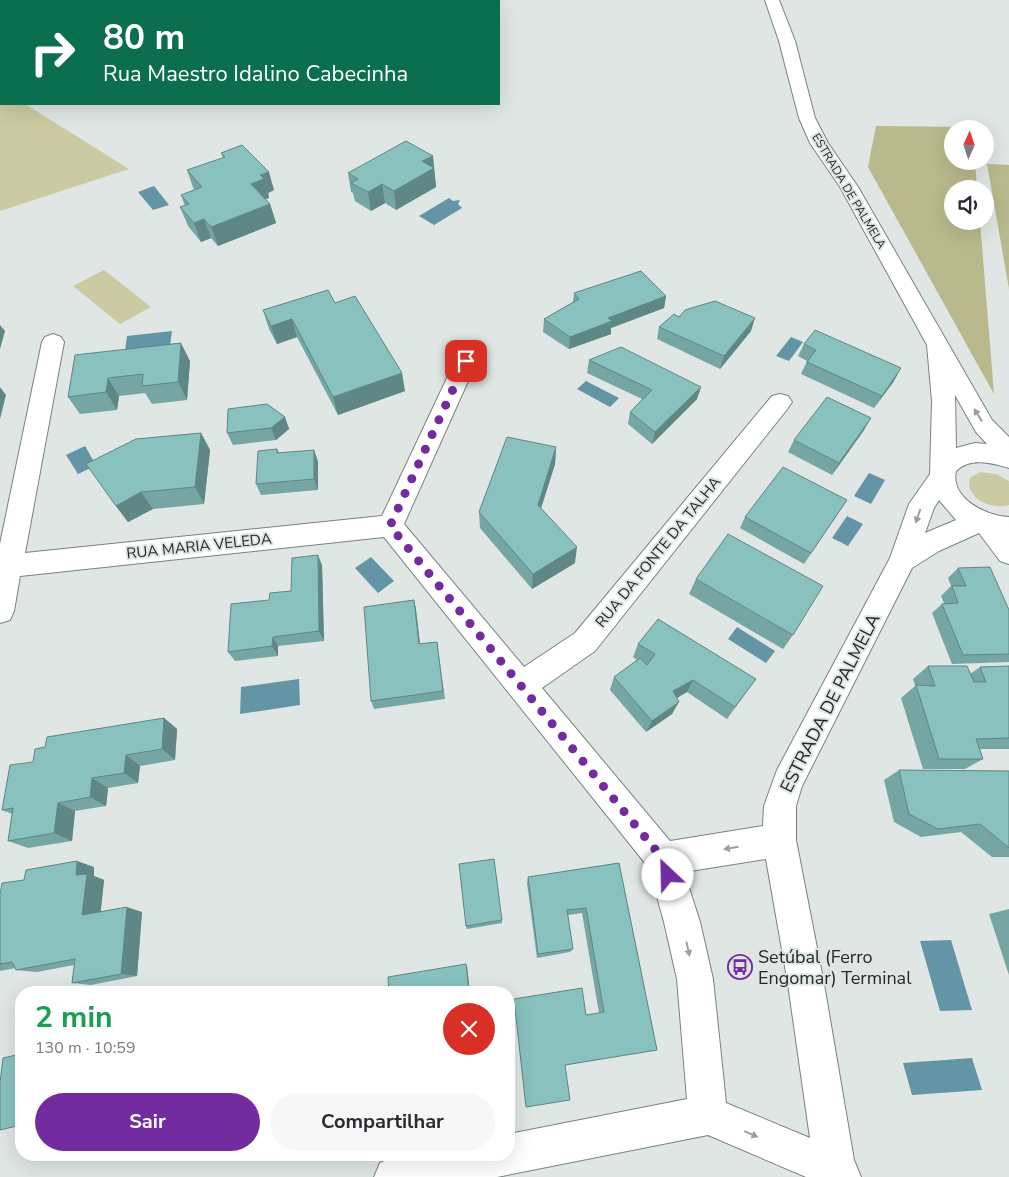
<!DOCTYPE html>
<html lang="pt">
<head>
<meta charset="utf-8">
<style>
	body { margin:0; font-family:"Nunito Sans",sans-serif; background:#f7f7f7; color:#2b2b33; height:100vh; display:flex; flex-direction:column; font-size:19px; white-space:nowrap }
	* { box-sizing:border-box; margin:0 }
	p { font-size:16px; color:#7c7c81 }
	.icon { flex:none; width:28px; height:28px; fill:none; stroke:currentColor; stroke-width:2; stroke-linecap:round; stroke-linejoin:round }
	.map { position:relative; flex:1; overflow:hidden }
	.panel { position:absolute; left:15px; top:986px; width:500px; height:175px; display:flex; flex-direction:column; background:#fff; border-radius:20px; box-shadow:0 5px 20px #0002 }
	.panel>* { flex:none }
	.top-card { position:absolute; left:0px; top:0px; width:500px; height:105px; box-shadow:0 5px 20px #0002; background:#0b6e4f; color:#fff; overflow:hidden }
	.needle { width:32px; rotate:3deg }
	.controls { position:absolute; left:944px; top:120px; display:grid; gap:10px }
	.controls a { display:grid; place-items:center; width:50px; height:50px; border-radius:50%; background:#fff; box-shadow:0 5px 20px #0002; font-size:25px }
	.pin { position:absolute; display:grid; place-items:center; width:42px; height:42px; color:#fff; margin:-21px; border-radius:10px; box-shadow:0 2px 8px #0006 }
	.me { position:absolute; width:55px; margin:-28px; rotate:336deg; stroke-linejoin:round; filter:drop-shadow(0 0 4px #0008) }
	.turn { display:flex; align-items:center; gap:18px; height:105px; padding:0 20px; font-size:22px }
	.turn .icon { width:65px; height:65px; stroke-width:2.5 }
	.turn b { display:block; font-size:35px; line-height:42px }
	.round { display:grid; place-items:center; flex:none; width:52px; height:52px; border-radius:26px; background:#f7f7f7 }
	.head { display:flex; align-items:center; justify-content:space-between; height:85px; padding:0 20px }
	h1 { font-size:30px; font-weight:700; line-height:38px; color:#1e9e55 }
	.primary-button { display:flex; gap:10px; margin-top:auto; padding:10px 20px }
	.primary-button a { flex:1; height:58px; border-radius:30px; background:#732c9f; color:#fff; font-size:20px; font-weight:700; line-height:58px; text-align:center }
	.primary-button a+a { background:#f7f7f7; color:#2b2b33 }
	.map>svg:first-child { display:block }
	.green { fill:#cbcaa2 }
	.forest { fill:#bab98d }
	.water { fill:#6495a6 }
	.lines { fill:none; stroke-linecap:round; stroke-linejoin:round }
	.minor-casing { stroke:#7b827e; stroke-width:2 }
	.minor { fill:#fff; fill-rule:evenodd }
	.wall { fill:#75a6a3 }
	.shaded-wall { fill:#5f8785 }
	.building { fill:#88c1be; stroke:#5f8785 }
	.oneway { fill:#9d9e9e }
	.route { stroke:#732c9f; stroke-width:9; stroke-dasharray:0 16.2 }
	.labels { text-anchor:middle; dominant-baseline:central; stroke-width:4; stroke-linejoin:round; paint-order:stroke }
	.far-street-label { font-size:12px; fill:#252827; stroke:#dfe6e3 }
	.street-label { font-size:15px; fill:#252827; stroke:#dfe6e3 }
	.near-street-label { font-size:18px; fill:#252827; stroke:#dfe6e3 }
	.near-poi-label { font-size:18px; fill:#252827; stroke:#dfe6e3; text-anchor:start }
</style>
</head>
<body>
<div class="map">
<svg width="1009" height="1177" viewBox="0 0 1009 1177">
	<rect width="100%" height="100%" fill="#dfe6e3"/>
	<path class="green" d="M0 88 1 104H25L129 169 0 211Z
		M104 270 151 307 120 324 73 286Z
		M980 472 996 474 1009 481V505C992 510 965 499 970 478Z"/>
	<path class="forest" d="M876 126 972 127V129H952V161H975L977 189H952V221H980L994 394 868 167Z
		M987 164 1009 165V289Z"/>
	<path class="water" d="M154 186 169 205 153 210 138 192Z
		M449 198 453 201 460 200 458 204 462 208 434 225 419 216Z
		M172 331 170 346 125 351 127 336Z
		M791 337 803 342 789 361 776 356Z
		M586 381 619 398 610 407 577 389Z
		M85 446 93 460 100 459 99 464 78 474 66 455Z
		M869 473 885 480 871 504 854 496Z
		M847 516 863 524 848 546 832 538Z
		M371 557 394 581 378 593 355 568Z
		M737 627 775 651 766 663 728 639Z
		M299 679 300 705 240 714 241 687Z
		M951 940 972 1010 940 1011 920 941Z
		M972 1058 982 1090 912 1095 903 1063Z"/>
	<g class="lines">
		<defs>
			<path id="minor" d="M765 0H779L795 41 815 118 828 143 858 187 992 420 1009 437V468C991 463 971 457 956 471 950 499 987 516 1009 517V564L1000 561 979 533 939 551 912 568 802 786 796 806V840L824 984 854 1160 861 1177H806L708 1135 497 1177H374L380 1163 394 1157 509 1155V1134L687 1099 677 979 664 922 649 868 384 537 20 576 14 611 10 620 0 623V544L42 342 45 337 53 334 61 337 64 342 25 553 382 516 455 361 458 355 466 353 474 355 477 361 404 524 524 667 575 633 772 396 780 394 788 396 792 402 788 408 595 651 542 688 670 841 763 826 764 806 777 770 890 558 909 504 930 474 932 401 927 345 840 187 810 143 799 118 779 41ZM955 395 976 432 987 444 975 443 956 448ZM939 500 956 520 925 533 934 508ZM766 859 788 984 810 1138 726 1103 713 979 700 922 684 872Z"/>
		</defs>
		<use href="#minor" class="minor-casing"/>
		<use href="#minor" class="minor"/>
	</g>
	<path class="wall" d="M221 153 274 190 268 193 269 198 266 199 270 204 276 223 218 246 211 238 201 242 188 226 180 207 185 206 181 195 194 190 187 170 223 158Z
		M434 167 436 187 396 210 385 203 371 211 355 201 353 193 351 192 348 173Z
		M574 293 666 296 664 308 611 328V334L569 349 543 332 544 319 573 302Z
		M335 303 405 391 338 415 297 337 277 344 269 329 263 310Z
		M679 317 751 331 720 369 657 339 659 327Z
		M804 344 894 381 874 408 801 374 807 361 798 356Z
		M75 355 190 361 187 400 152 404 145 393 119 396 117 410 80 414 68 397Z
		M589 360 701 387 697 399 652 444 628 424 630 412 642 399 587 373Z
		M285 417 289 429 276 440 233 445 227 433Z
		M864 430 832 475 788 452 794 440Z
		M201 433 210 450 204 504 153 509 128 522 116 506Z
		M556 447 555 464 541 508 575 563 532 589 480 528 479 512Z
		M277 449 279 453 314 450 318 462V490L261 495 256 484Z
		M847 500 804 564 740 528 745 517Z
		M322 565 324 641 278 646V656L235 661 228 652 269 600 291 591Z
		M958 568 1009 610V662L952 664 932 613 942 604 944 603 941 596 951 586 948 578Z
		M696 579 793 635 783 649 689 594Z
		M414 600 416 610 420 644 437 642 445 699 374 709 371 701Z
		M638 644 756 679 727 719 687 692 676 698 672 714 646 732 610 690 614 677 637 660 633 657Z
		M928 666 970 674 980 667 1009 666V749H980L983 759 965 769H923L901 698 915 686 913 679Z
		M164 718 177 729 175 760 140 766 138 783 108 788 106 806 75 811 72 841 28 848 8 841 12 814 2 810 33 762Z
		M899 770 1009 771V857H992L961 832 921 837 894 822 884 780Z
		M619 863 657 1050 565 1065 526 1107 514 999 586 1015 599 1013 582 913 568 915 573 949 570 952 537 958 527 883 528 877Z
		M94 867V876L104 880 100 912H142L137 976 91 985 72 983 74 965 37 972 16 970V968L0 971V894Z
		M1009 909V975L989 914Z
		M502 920V923L467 929 466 926Z"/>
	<path class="shaded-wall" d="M304 0H317V1H301Z
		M323 0H366V1H323Z
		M433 156 436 187 396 210 394 191 422 161Z
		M269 172 274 190 268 193 269 198 256 202 251 184 260 175Z
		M382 184 385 203 371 211 368 192Z
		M270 204 276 223 218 246 211 227Z
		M204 219 211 238 201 242 194 223Z
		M666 296 664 308 611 328V334L569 349 570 337 608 318Z
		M755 318 751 331 720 369 724 356Z
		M292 319 297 337 277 344 271 326Z
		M0 325 5 331 0 349Z
		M181 343 190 361 187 400 178 382Z
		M901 368 894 381 874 408 882 396Z
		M402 373 405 391 338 415 333 397Z
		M108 378 119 396 117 410 106 392Z
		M0 387 6 395 0 419Z
		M701 387 697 399 652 444 655 432Z
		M285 417 289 429 276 440 271 428Z
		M871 418 864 430 832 475 839 463Z
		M201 433 210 450 204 504 195 487Z
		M556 447 555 464 537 521 538 505Z
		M314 450 318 462V490L314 479Z
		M141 492 153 509 128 522 116 506Z
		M577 547 575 563 532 589 533 574Z
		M318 555 322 565 324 641 319 631Z
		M414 600 416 610 421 653 419 644Z
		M273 637 278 646V656L272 646Z
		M693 680 687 692 667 704 673 691Z
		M679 702 672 714 646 732 652 721Z
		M164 718 177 729 175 760 162 749Z
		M126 755 140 766 138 783 124 773Z
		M92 778 108 788 106 806 90 797Z
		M58 803 75 811 72 841 54 833Z
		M77 861 94 867V876L104 880 100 920 82 915 76 875Z
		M127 907 142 912 137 976 121 974Z
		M466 964 467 966 470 992H469Z"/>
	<path class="building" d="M265 0H304L301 1H261Z
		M406 141 433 156 422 161 434 168 394 191 382 184 368 192 351 183 358 179 348 173Z
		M242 145 269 172 260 175 264 179 251 184 270 204 211 227 204 219 194 223 180 207 189 204 181 195 202 187 187 170 225 157 221 153Z
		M641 271 666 296 608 318 612 321 570 337 544 319 579 299 574 293Z
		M328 290 335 303 355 296 402 373 333 397 292 319 271 326 263 310Z
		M715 301 755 318 724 356 659 327 674 314 679 317 685 310Z
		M815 330 901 368 882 396 807 362 816 350 804 344Z
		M181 343 178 382 142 386 143 374 108 378 106 392 68 397 75 355Z
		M621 347 701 387 655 432 630 412 652 390 589 360Z
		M827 397 871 418 839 463 794 440Z
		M267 404 285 417 271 428 227 433 228 409Z
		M201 433 195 487 141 492 116 506 86 464 136 439Z
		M507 437 556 447 538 505 577 547 533 574 479 512Z
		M277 449V453L314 450V479L256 484 258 451Z
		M783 467 847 500 811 553 745 517Z
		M728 534 823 586 793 635 696 579Z
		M318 555 319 631 273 637 272 646 228 652 231 604 269 600 270 593 291 591 292 558Z
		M990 567 1009 610V654L963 655 942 604 958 603 952 586H966L958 568Z
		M414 600 419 644 437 642 443 691 371 701 364 607Z
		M658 619 756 679 735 707 693 680 673 691 679 702 652 721 614 677 640 658 647 665 655 654 638 644Z
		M928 666H967L974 682H986L980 667 1009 666V738L976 739 983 759H939L916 685 935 686Z
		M164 718 162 749 126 755 124 773 92 778 90 797 58 803 54 833 8 841 13 808 2 810 10 765 33 762 35 749 45 747 47 737Z
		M899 770 1009 771V848L980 824 938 829 909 814Z
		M494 859 502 920 466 926 459 864Z
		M77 861 76 875 87 874 82 915 127 907 121 974 72 983 75 959 16 970 12 962 0 964V894L2 883 24 880 26 870Z
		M619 863 657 1050 565 1065 570 1100 526 1107 514 999 582 988 586 1015 604 1012 586 908 567 910 573 949 538 954 528 877Z
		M466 964 469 992H389L388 977Z
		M21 1054V1125L0 1130V1083L3 1058Z
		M34 1155H48L34 1158Z"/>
	<defs><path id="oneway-solid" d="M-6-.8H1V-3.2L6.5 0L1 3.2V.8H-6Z" transform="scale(1.25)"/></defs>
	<g class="oneway">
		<use href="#oneway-solid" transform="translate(978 415) rotate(-122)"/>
		<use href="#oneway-solid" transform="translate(918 516) rotate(109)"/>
		<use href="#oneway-solid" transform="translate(731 848) rotate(171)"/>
		<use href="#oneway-solid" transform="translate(688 949) rotate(78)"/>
		<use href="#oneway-solid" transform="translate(751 1134) rotate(23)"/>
	</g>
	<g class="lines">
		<path class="route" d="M466 361 390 526 663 859 668 875"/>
	</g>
	<defs>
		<symbol id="bus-ring" viewBox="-11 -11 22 22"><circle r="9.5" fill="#dfe6e3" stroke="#732c9f" stroke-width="1.5"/><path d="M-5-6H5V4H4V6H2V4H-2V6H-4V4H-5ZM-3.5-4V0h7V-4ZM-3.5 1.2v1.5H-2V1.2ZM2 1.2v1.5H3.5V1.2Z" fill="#732c9f"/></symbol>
	</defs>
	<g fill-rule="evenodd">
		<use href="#bus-ring" x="726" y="953" width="28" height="28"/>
	</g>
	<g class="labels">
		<g class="far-street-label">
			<text transform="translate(849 191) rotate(59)">ESTRADA DE PALMELA</text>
		</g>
		<g class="street-label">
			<text transform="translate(199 546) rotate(-6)">RUA MARIA VELEDA</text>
			<text transform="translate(658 552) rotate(-51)">RUA DA FONTE DA TALHA</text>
		</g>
		<g class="near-street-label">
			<text transform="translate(830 703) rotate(-63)">ESTRADA DE PALMELA</text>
		</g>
		<g class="near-poi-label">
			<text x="758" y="957">Setúbal (Ferro<tspan x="758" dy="21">Engomar) Terminal</tspan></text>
		</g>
	</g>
</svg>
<div class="controls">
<a><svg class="needle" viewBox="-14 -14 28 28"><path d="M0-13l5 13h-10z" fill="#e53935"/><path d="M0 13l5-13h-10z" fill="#7c7c81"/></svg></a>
<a><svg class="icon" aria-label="sound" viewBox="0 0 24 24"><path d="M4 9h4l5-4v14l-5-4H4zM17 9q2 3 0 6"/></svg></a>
</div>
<div class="pin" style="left:466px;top:361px;background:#d93025"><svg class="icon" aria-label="arrive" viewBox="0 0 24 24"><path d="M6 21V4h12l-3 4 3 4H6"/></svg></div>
<svg class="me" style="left:668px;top:875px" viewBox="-20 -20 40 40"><circle r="19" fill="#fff"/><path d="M0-13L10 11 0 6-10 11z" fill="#732c9f"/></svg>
<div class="top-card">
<div class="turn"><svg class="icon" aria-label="right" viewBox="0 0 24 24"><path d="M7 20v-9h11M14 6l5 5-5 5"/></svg><div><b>80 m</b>Rua Maestro Idalino Cabecinha</div></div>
</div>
<section class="panel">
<div class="head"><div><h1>2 min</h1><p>130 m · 10:59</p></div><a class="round" style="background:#d93025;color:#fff"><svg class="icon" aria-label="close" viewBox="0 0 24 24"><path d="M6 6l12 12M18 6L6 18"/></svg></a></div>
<div class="primary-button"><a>Sair</a><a>Compartilhar</a></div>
</section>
</div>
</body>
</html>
